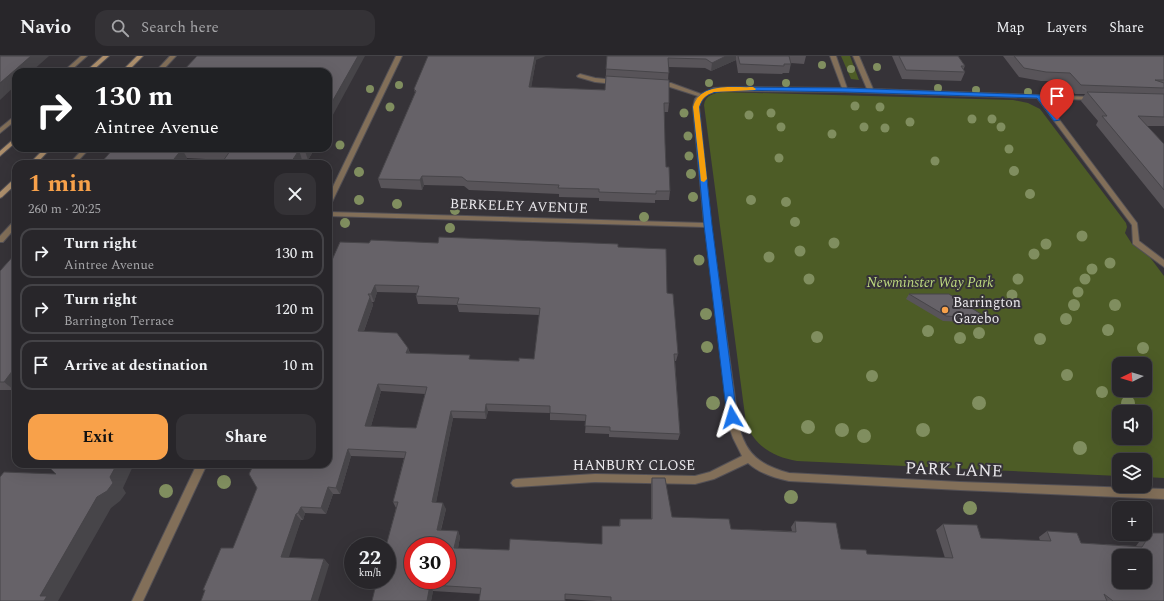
<!DOCTYPE html>
<html lang="en">
<head>
<meta charset="utf-8">
<style>
	body { margin:0; font-family:Spectral,serif; background:#343236; color:#f1f3f6; height:100vh; display:flex; flex-direction:column; font-size:15px; white-space:nowrap }
	* { box-sizing:border-box; margin:0 }
	p { font-size:13px; color:#a5a5a8 }
	.icon { flex:none; width:22px; height:22px; fill:none; stroke:currentColor; stroke-width:2; stroke-linecap:round; stroke-linejoin:round }
	.map { position:relative; flex:1; overflow:hidden }
	.details { position:absolute; left:12px; top:104px; width:320px; height:308px; display:flex; flex-direction:column; background:#28262a; border-radius:12px; box-shadow:0 4px 16px #0002,0 0 0 1px #444347 }
	.details>* { flex:none }
	.guide { position:absolute; left:12px; top:12px; width:320px; height:84px; border-radius:12px; box-shadow:0 4px 16px #0002,0 0 0 1px #444347; background:#202124; color:#fff; overflow:hidden }
	.needle { width:26px; rotate:265deg }
	.buttons { position:absolute; left:1112px; top:301px; display:grid; gap:8px }
	.buttons a { display:grid; place-items:center; width:40px; height:40px; border-radius:8px; background:#28262a; box-shadow:0 4px 16px #0002,0 0 0 1px #444347; font-size:20px }
	.speed { position:absolute; left:344px; top:481px; display:flex; gap:8px; font-size:20px; font-weight:700; text-align:center }
	.speed>* { display:grid; place-content:center; width:52px; height:52px; border-radius:50%; background:#28262a; box-shadow:0 4px 16px #0002,0 0 0 1px #444347; line-height:1 }
	.speed small { font-size:10px; font-weight:400 }
	.speed .limit { border:6px solid #d22; background:#fff; color:#111 }
	.pin { position:absolute; display:grid; place-items:center; width:34px; height:34px; color:#fff; margin:-41px -17px; border-radius:50% 50% 50% 0; rotate:-45deg; box-shadow:0 0 4px #0007 }
	.pin .icon { rotate:45deg }
	.me { position:absolute; width:44px; margin:-22px; rotate:353deg; stroke-linejoin:round; filter:drop-shadow(0 0 3px #0008) }
	.turn { display:flex; align-items:center; gap:14px; height:84px; padding:0 16px; font-size:18px }
	.turn .icon { width:52px; height:52px; stroke-width:2.5 }
	.turn b { display:block; font-size:28px; line-height:34px }
	.round { display:grid; place-items:center; flex:none; width:42px; height:42px; border-radius:12px; background:#343236 }
	.summary { display:flex; align-items:center; justify-content:space-between; height:68px; padding:0 16px }
	h1 { font-size:24px; font-weight:700; line-height:30px; color:#f8a14a }
	.action { display:flex; gap:8px; margin-top:auto; padding:8px 16px }
	.action a { flex:1; height:46px; border-radius:12px; background:#f8a14a; color:#111; font-size:16px; font-weight:700; line-height:46px; text-align:center }
	.action a+a { background:#343236; color:#f1f3f6 }
	ul { padding:0; list-style:none }
	li { display:flex; align-items:center; gap:12px; height:50px; margin:0 8px 6px; padding:0 8px; border:2px solid #444347; border-radius:12px }
	li div { flex:1 }
	li b { display:block; font-size:15px }
	li em { font-style:normal }
	header { display:flex; align-items:center; gap:24px; box-sizing:border-box; height:56px; padding:0 20px; background:#28262a; border-bottom:1px solid #444347 }
	header strong { font-size:19px }
	nav { display:flex; gap:22px; margin-inline-start:auto; font-size:14px }
	.search { width:280px; height:36px; background:#343236; display:flex; align-items:center; gap:10px; box-sizing:border-box; padding:0 14px; border-radius:12px; color:#a5a5a8; font-size:15px }
	.map>svg:first-child { display:block }
	.green { fill:#4d5c26; fill-rule:evenodd }
	.lines { fill:none; stroke-linecap:round; stroke-linejoin:round }
	.lane-casing { stroke:#535055; stroke-width:2 }
	.street-casing { stroke:#535055; stroke-width:2 }
	.secondary-casing { stroke:#535055; stroke-width:2 }
	.lane { fill:#826f59; fill-rule:evenodd }
	.street { fill:#826f59; fill-rule:evenodd }
	.secondary { fill:#ad8f6c; fill-rule:evenodd }
	.tree { fill:#808e5f }
	.wall { fill:#585459; fill-rule:evenodd }
	.shaded-wall { fill:#474549 }
	.building { fill:#666268; stroke:#474549; fill-rule:evenodd }
	.route { fill:#1a73e8; stroke:#114b97 }
	.slow { fill:#f59e0b }
	.poi-dot { fill:#f8a14a; stroke:#363338; stroke-width:1.5 }
	.labels { text-anchor:middle; dominant-baseline:central; stroke-width:4; stroke-linejoin:round; paint-order:stroke }
	.street-label { font-size:14px; fill:#eae8ec; stroke:#363338 }
	.park-label { font-size:14px; font-style:italic; fill:#bdd97f; stroke:#363338 }
	.poi-label { font-size:14px; fill:#eae8ec; stroke:#363338; text-anchor:start }
	.near-street-label { font-size:17px; fill:#eae8ec; stroke:#363338 }
</style>
</head>
<body>
<header>
<strong>Navio</strong>
<div class="search"><svg class="icon" aria-label="search" viewBox="0 0 24 24"><circle cx="10" cy="10" r="6"/><path d="M15 15l6 6"/></svg>Search here</div>
<nav><a>Map</a><a>Layers</a><a>Share</a></nav>
</header>
<div class="map">
<svg width="1164" height="545" viewBox="0 0 1164 545">
	<rect width="100%" height="100%" fill="#363338"/>
	<path class="green" d="M841 0H850L859 24 851 23Z
		M723 36 1013 44 1028 47 1040 53 1126 167 1127 171 1125 177 1132 188 1149 200 1164 220V422L1145 421V404H1119V420L797 405C774 401 755 391 746 367L704 49C705 39 714 37 723 36ZM1119 308H1145V334H1119ZM1119 356H1145V382H1119Z"/>
	<g class="lines">
		<defs>
			<path id="lane" d="M81 0H87L69 16H63Z
				M170 0H176L161 16H155Z
				M16 59V64L0 77V72Z
				M84 92H90L75 108H69Z
				M14 165H16V171L3 186H0V180Z"/>
			<path id="street" d="M396 0H402L331 148 328 150V141Z
				M830 0H836L847 32 867 33 853 0H859L873 33 1094 41 1095 42 1092 44 1043 42 1137 167 1139 185 1164 204V211L1133 188 1132 169 1037 42 845 36 733 35C718 35 703 34 699 51L711 169 739 371C747 400 761 409 789 417L960 426 1164 433V443L960 434 789 425C774 422 759 417 748 407L714 423 695 428 595 426 516 431 513 430 511 427 513 424 516 423 595 418 695 420 710 416 742 400 733 382 729 371 705 171 328 160V156L704 167 693 51 695 43 698 40 670 31 656 29V27H671L701 38 714 32 733 31 842 32Z
				M580 18 595 22 615 24 618 26 615 28 595 26 578 21 577 20Z
				M197 408H207L143 545H132Z"/>
			<path id="secondary" d="M103 0H109L91 16H85Z
				M137 0H143L127 16H121Z
				M16 81V86L0 100V95Z
				M45 92H51L36 108H29Z
				M16 122V128L2 141 0 142V136L14 123Z"/>
		</defs>
		<use href="#lane" class="lane-casing"/>
		<use href="#street" class="street-casing"/>
		<use href="#secondary" class="secondary-casing"/>
		<use href="#lane" class="lane"/>
		<use href="#street" class="street"/>
		<use href="#secondary" class="secondary"/>
	</g>
	<g class="tree">
		<circle cx="822" cy="9" r="4"/>
		<circle cx="877" cy="11" r="4"/>
		<circle cx="851" cy="13" r="4"/>
		<circle cx="750" cy="26" r="4"/>
		<circle cx="709" cy="27" r="4"/>
		<circle cx="786" cy="27" r="4"/>
		<circle cx="399" cy="29" r="4"/>
		<circle cx="938" cy="32" r="4"/>
		<circle cx="370" cy="33" r="4"/>
		<circle cx="976" cy="34" r="4"/>
		<circle cx="1028" cy="36" r="4"/>
		<circle cx="1060" cy="36" r="4"/>
		<circle cx="855" cy="50" r="4.5"/>
		<circle cx="390" cy="51" r="4.5"/>
		<circle cx="880" cy="51" r="4.5"/>
		<circle cx="684" cy="57" r="4.5"/>
		<circle cx="771" cy="57" r="4.5"/>
		<circle cx="749" cy="59" r="4.5"/>
		<circle cx="972" cy="63" r="4.5"/>
		<circle cx="992" cy="63" r="4.5"/>
		<circle cx="910" cy="66" r="4.5"/>
		<circle cx="781" cy="71" r="4.5"/>
		<circle cx="864" cy="71" r="4.5"/>
		<circle cx="1001" cy="71" r="4.5"/>
		<circle cx="885" cy="72" r="4.5"/>
		<circle cx="832" cy="78" r="4.5"/>
		<circle cx="688" cy="80" r="4.5"/>
		<circle cx="340" cy="89" r="4.5"/>
		<circle cx="1009" cy="93" r="4.5"/>
		<circle cx="689" cy="100" r="4.5"/>
		<circle cx="779" cy="102" r="4.5"/>
		<circle cx="935" cy="105" r="4.5"/>
		<circle cx="1014" cy="115" r="5"/>
		<circle cx="359" cy="116" r="5"/>
		<circle cx="691" cy="118" r="5"/>
		<circle cx="1030" cy="138" r="5"/>
		<circle cx="693" cy="141" r="5"/>
		<circle cx="359" cy="144" r="5"/>
		<circle cx="751" cy="144" r="5"/>
		<circle cx="786" cy="146" r="5"/>
		<circle cx="397" cy="148" r="5"/>
		<circle cx="455" cy="154" r="5"/>
		<circle cx="644" cy="161" r="5"/>
		<circle cx="795" cy="166" r="5"/>
		<circle cx="345" cy="167" r="5"/>
		<circle cx="450" cy="172" r="5"/>
		<circle cx="1082" cy="180" r="5.5"/>
		<circle cx="834" cy="187" r="5.5"/>
		<circle cx="1046" cy="188" r="5.5"/>
		<circle cx="800" cy="195" r="5.5"/>
		<circle cx="1034" cy="198" r="5.5"/>
		<circle cx="769" cy="201" r="5.5"/>
		<circle cx="699" cy="204" r="5.5"/>
		<circle cx="1110" cy="207" r="5.5"/>
		<circle cx="1092" cy="213" r="5.5"/>
		<circle cx="809" cy="223" r="5.5"/>
		<circle cx="1018" cy="223" r="5.5"/>
		<circle cx="1085" cy="223" r="5.5"/>
		<circle cx="1078" cy="236" r="5.5"/>
		<circle cx="1012" cy="239" r="5.5"/>
		<circle cx="1074" cy="249" r="6"/>
		<circle cx="1115" cy="249" r="6"/>
		<circle cx="706" cy="258" r="6"/>
		<circle cx="1066" cy="263" r="6"/>
		<circle cx="1108" cy="274" r="6"/>
		<circle cx="928" cy="275" r="6"/>
		<circle cx="979" cy="277" r="6"/>
		<circle cx="817" cy="281" r="6"/>
		<circle cx="960" cy="282" r="6"/>
		<circle cx="1040" cy="283" r="6"/>
		<circle cx="707" cy="291" r="6"/>
		<circle cx="1143" cy="292" r="6"/>
		<circle cx="1067" cy="319" r="6"/>
		<circle cx="872" cy="320" r="6"/>
		<circle cx="1102" cy="336" r="6"/>
		<circle cx="713" cy="347" r="7"/>
		<circle cx="979" cy="347" r="7"/>
		<circle cx="1128" cy="347" r="7"/>
		<circle cx="808" cy="371" r="7"/>
		<circle cx="842" cy="374" r="7"/>
		<circle cx="923" cy="374" r="7"/>
		<circle cx="864" cy="380" r="7"/>
		<circle cx="1080" cy="392" r="7"/>
		<circle cx="224" cy="426" r="7"/>
		<circle cx="166" cy="435" r="7"/>
		<circle cx="791" cy="441" r="7"/>
		<circle cx="970" cy="452" r="7"/>
	</g>
	<path class="wall" d="M607 0H806L804 8 791 7 789 17H783L782 18 738 17 736 4 711 15 705 12 669 11 668 24 669 47 668 56H664L665 87 666 111 670 135 669 144H655V147L599 145V142L559 141V138L469 134 464 130 424 129 422 134 381 132 378 123 415 37 414 33 536 4 531 31 605 34Z
		M892 0H958L965 10 963 14 965 16 961 25 902 23Z
		M1003 0H1164V70H1147L1164 88V153L1096 69 1098 65 1081 45 1085 38H1075L1065 25H1041L1019 21Z
		M114 92H315L308 104H224L187 102 182 108H100Z
		M369 187H438L618 191 667 237 678 298 676 305H675L680 378 678 384 609 381V378L585 377 586 365 550 364V357L488 355 486 363 453 362 436 446 446 453 441 474 458 475 460 481 458 492 509 494 602 488V470H619L620 463H651V429L652 422 672 461 731 473 792 475 791 471 795 465 841 493 867 498 945 502 936 474 943 468 981 482 1040 485 1039 481 1047 475 1081 487 1136 490 1142 482 1151 477 1164 545H597L433 535 431 545H372L396 452 393 446 404 402 351 400 340 438H333L326 458 305 457 303 464H301L288 501 324 503 329 509 205 535 203 534 233 492 257 432ZM377 236 417 237 416 240 418 248 457 249 459 256 539 259 534 303 519 305 471 303 410 297 408 292 364 275 373 249 372 246H374ZM381 335 425 338 416 372 371 370Z
		M16 197V332L14 334H0V215Z
		M909 238 989 263 986 267 943 265 906 243Z"/>
	<path class="shaded-wall" d="M31 0H49L31 16H16V29L0 44V27Z
		M358 0H365L328 68V53Z
		M535 0H546L536 4 530 39 529 31Z
		M726 0H736V4L711 15 712 7Z
		M306 92H315L308 104 305 95Z
		M182 93 187 102 182 108H170Z
		M299 94 302 104 300 108H290Z
		M422 120 424 129 422 134 420 124Z
		M375 229 377 236 374 246 371 238Z
		M370 241 373 249 361 283 358 275Z
		M408 292 410 299 406 297Z
		M16 310V332L14 334 4 326Z
		M378 328 381 335 369 377 365 370Z
		M486 348 488 355 486 363 485 356Z
		M451 355 453 362 435 452 432 446Z
		M348 393 351 400 340 438 336 432Z
		M117 408H134L123 432 126 437 120 445 111 452 58 545H44L40 540 97 441 110 421Z
		M328 431 333 438 326 458 321 452Z
		M443 447 446 453 439 480 437 474Z
		M301 451 305 457 303 464 298 457Z
		M296 458 301 464 287 507 281 501Z
		M458 475 460 481 457 498 454 492Z
		M324 503 329 509 318 545H311Z
		M430 529 433 535 431 545H427Z"/>
	<path class="building" d="M0 0H31L0 27Z
		M197 0H358L328 53V16H182Z
		M428 0H535L529 31 605 34 606 20 669 24V47H664L665 87 666 111H669L670 135H656V138L599 136V133L558 132 559 129 467 125 462 121 422 120 420 124 378 123 416 35 414 33Z
		M607 0H726L712 7 706 3 668 2 669 17 606 13Z
		M738 0H789L791 8H784V10L740 8Z
		M899 0H958L965 10H961L965 16 906 14Z
		M1014 0H1164V24H1155L1164 27V32L1081 29 1070 17 1046 16 1024 12Z
		M1087 36 1164 38V61L1138 60 1164 88V134L1102 60H1107Z
		M114 92H306L305 95 299 94 290 108H221L230 95 182 93 170 108H100Z
		M439 181 618 188V191L666 193 667 237 673 238 678 298H674L680 378 610 375V371L585 370 586 359 550 357V350L486 348 485 356 451 355 432 446 443 447 437 474 458 475 454 492 509 494 510 483 602 488V470H620V463H652V422H665L672 461 729 463 731 473 796 476 795 465 836 467 841 493 866 494 867 498 953 502 943 468 977 469 981 482 1051 485 1047 475 1077 477 1081 487 1142 491 1151 477H1164V545H1113L1104 538 1107 545H611V541L565 538V545H479L481 532 430 529 427 545H372L377 524H387V490H386L398 446H393L406 396 348 393 336 432 328 431 321 452 301 451 298 457 296 458 281 501 324 503 311 545H201L205 534H203L221 492H233L257 432 249 418 254 408H328V213L340 186 369 187 371 184 438 187ZM375 229 419 230 416 240 459 242 457 248 540 252 534 303 519 302V305L469 303 470 299 406 297 408 292 397 277 358 275 370 241 368 238H371ZM378 328 427 331 416 372 365 370ZM413 490H447V524H413ZM1119 500H1145V526H1119Z
		M16 197V310L4 326H0V215Z
		M909 238H949L989 263 946 260Z
		M46 408H117L110 421 113 427 107 435 97 441 40 540H47L44 545H0V421L4 416 56 418Z"/>
	<path class="route" d="M733 31 845 32 1039 39H1041L1060 64 1054 65 1037 42 845 36 733 34 711 37 703 42 699 51 712 169 737 361 736 364 732 366 729 364 727 361 704 169 693 51C702 30 713 33 733 31Z"/>
	<path class="slow" d="M753 31 756 33 755 34 714 36C706 39 702 42 699 51L707 123 704 126 701 125 693 51C700 26 732 32 753 31Z"/>
	<circle class="poi-dot" cx="945" cy="254" r="4"/>
	<g class="labels">
		<g class="street-label">
			<text transform="translate(519 150) rotate(2)">BERKELEY AVENUE</text>
			<text x="634" y="409">HANBURY CLOSE</text>
		</g>
		<g class="park-label">
			<text x="930" y="226">Newminster Way Park</text>
		</g>
		<g class="poi-label">
			<text x="953" y="246">Barrington<tspan x="953" dy="16">Gazebo</tspan></text>
		</g>
		<g class="near-street-label">
			<text transform="translate(954 414) rotate(2)">PARK LANE</text>
		</g>
	</g>
</svg>
<div class="buttons">
<a><svg class="needle" viewBox="-14 -14 28 28"><path d="M0-13l5 13h-10z" fill="#e53935"/><path d="M0 13l5-13h-10z" fill="#a5a5a8"/></svg></a>
<a><svg class="icon" aria-label="sound" viewBox="0 0 24 24"><path d="M4 9h4l5-4v14l-5-4H4zM17 9q2 3 0 6"/></svg></a>
<a><svg class="icon" aria-label="layers" viewBox="0 0 24 24"><path d="M12 4l9 5-9 5-9-5zM3 14l9 5 9-5"/></svg></a>
<a>+</a>
<a>−</a>
</div>
<div class="speed"><div>22<small>km/h</small></div><div class="limit">30</div></div>
<div class="pin" style="left:1057px;top:64px;background:#d93025"><svg class="icon" aria-label="arrive" viewBox="0 0 24 24"><path d="M6 21V4h12l-3 4 3 4H6"/></svg></div>
<svg class="me" style="left:732px;top:361px" viewBox="-20 -20 40 40"><path d="M0-17L14 15 0 8-14 15z" fill="#1a73e8" stroke="#fff" stroke-width="4"/></svg>
<div class="guide">
<div class="turn"><svg class="icon" aria-label="right" viewBox="0 0 24 24"><path d="M7 20v-9h11M14 6l5 5-5 5"/></svg><div><b>130 m</b>Aintree Avenue</div></div>
</div>
<section class="details">
<div class="summary"><div><h1>1 min</h1><p>260 m · 20:25</p></div><a class="round"><svg class="icon" aria-label="close" viewBox="0 0 24 24"><path d="M6 6l12 12M18 6L6 18"/></svg></a></div>
<ul>
<li><svg class="icon" aria-label="right" viewBox="0 0 24 24"><path d="M7 20v-9h11M14 6l5 5-5 5"/></svg><div><b>Turn right</b><p>Aintree Avenue</p></div><em>130 m</em></li>
<li><svg class="icon" aria-label="right" viewBox="0 0 24 24"><path d="M7 20v-9h11M14 6l5 5-5 5"/></svg><div><b>Turn right</b><p>Barrington Terrace</p></div><em>120 m</em></li>
<li><svg class="icon" aria-label="arrive" viewBox="0 0 24 24"><path d="M6 21V4h12l-3 4 3 4H6"/></svg><div><b>Arrive at destination</b></div><em>10 m</em></li>
</ul>
<div class="action"><a>Exit</a><a>Share</a></div>
</section>
</div>
</body>
</html>
